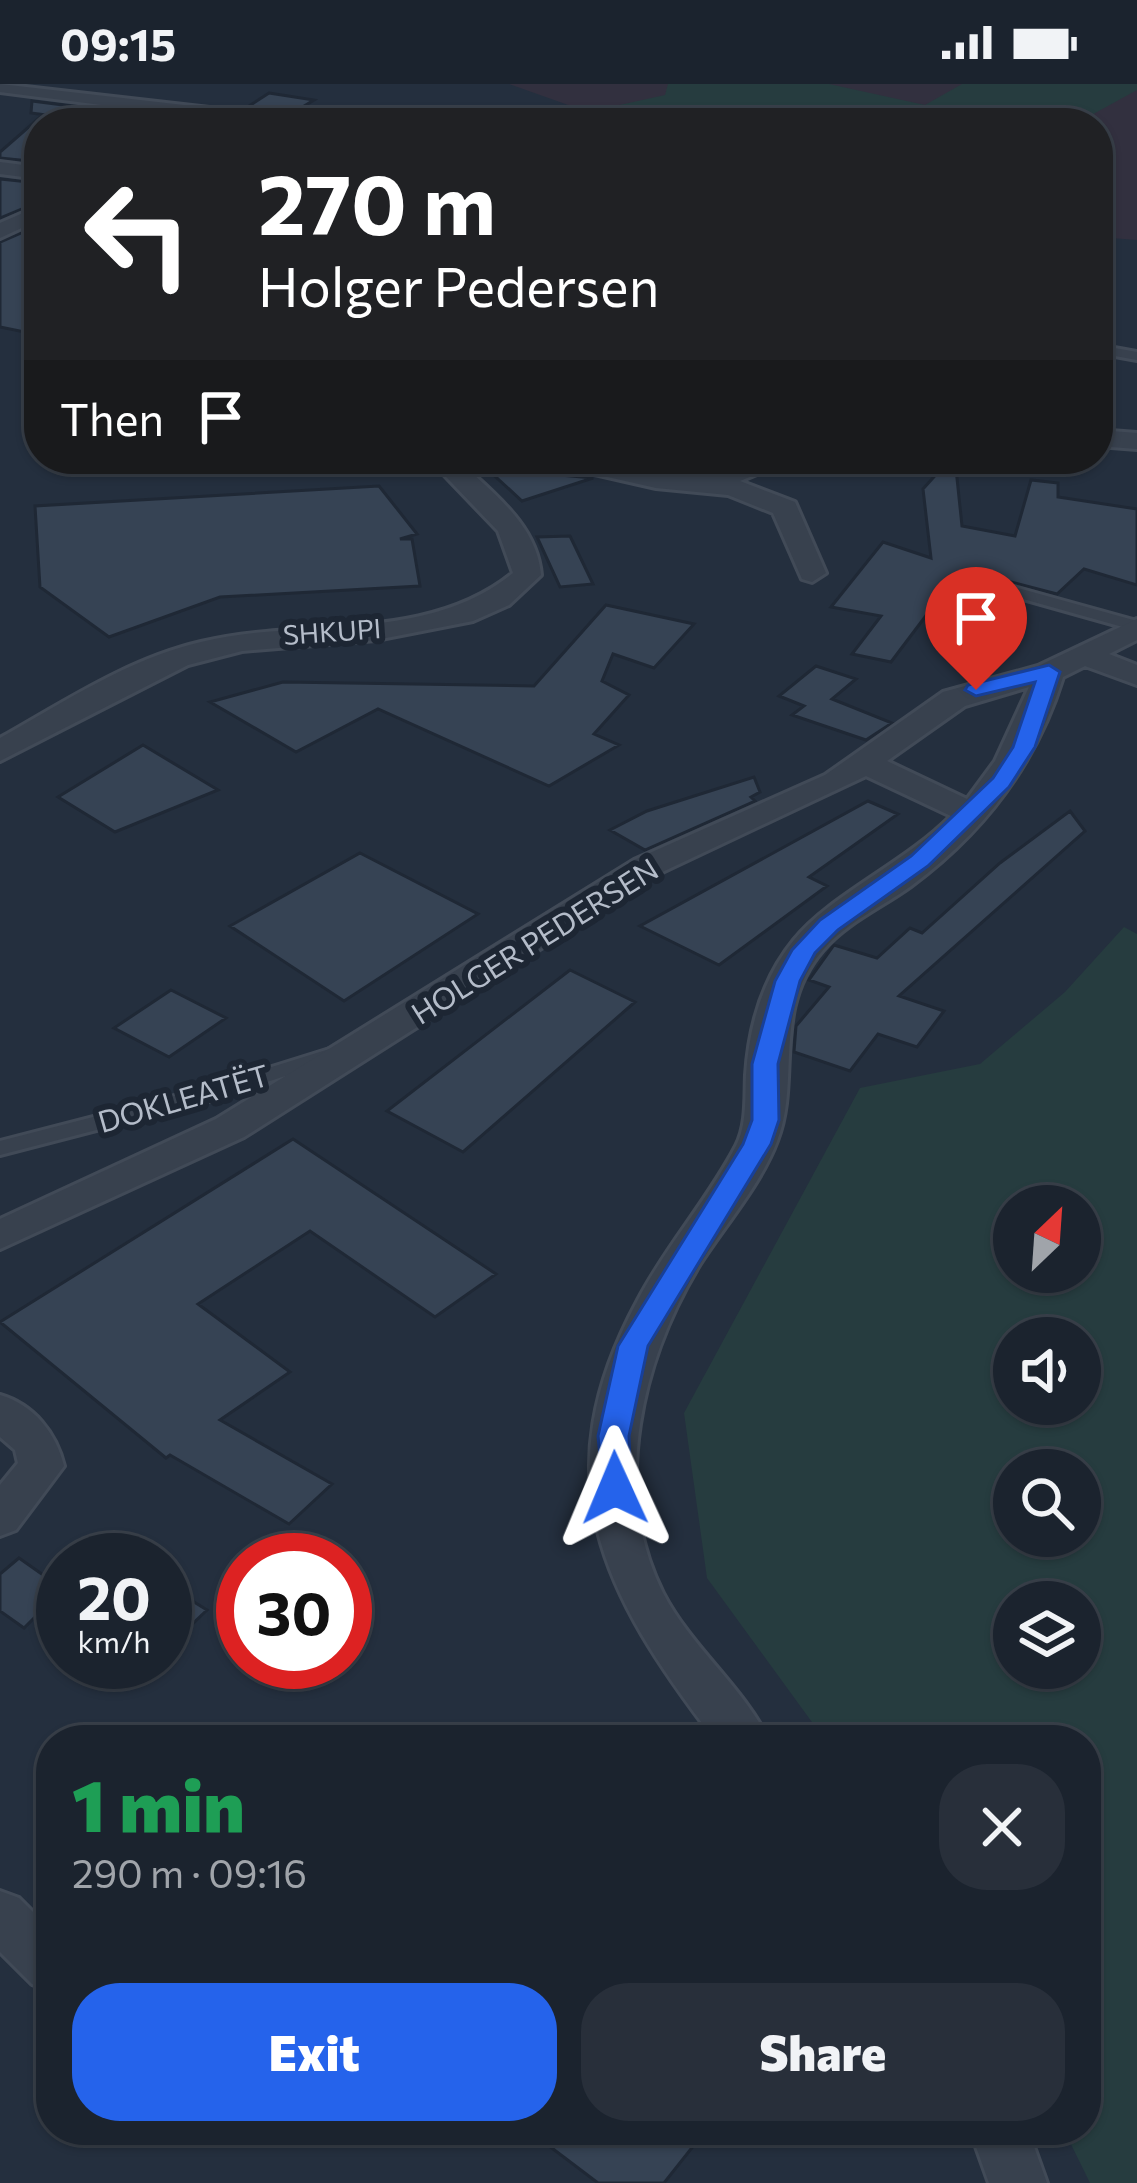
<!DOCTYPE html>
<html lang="en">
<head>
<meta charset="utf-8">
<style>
	body { margin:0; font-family:Commissioner,sans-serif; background:#282f3a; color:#f1f3f6; height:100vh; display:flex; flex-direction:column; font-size:45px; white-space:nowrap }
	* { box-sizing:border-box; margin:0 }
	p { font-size:39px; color:#a0a4aa }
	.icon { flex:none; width:66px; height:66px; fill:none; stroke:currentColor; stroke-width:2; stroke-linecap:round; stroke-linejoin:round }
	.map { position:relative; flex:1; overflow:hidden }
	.drawer { position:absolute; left:36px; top:1641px; width:1065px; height:420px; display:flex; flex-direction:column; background:#1b232e; border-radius:48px; box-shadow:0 3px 9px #0004,0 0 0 3px #39404a }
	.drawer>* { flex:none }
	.hud { position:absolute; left:24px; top:24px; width:1089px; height:366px; border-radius:48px; box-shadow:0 3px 9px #0004,0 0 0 3px #39404a; background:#202124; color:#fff; overflow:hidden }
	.needle { width:78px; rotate:25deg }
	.controls { position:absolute; left:993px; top:1101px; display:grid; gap:24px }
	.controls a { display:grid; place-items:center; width:108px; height:108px; border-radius:50%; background:#1b232e; box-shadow:0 3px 9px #0004,0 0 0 3px #39404a; font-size:60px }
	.speed { position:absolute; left:36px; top:1449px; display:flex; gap:24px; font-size:60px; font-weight:700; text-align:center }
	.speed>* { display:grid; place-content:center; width:156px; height:156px; border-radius:50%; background:#1b232e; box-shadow:0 3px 9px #0004,0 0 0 3px #39404a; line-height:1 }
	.speed small { font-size:30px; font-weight:400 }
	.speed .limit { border:18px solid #d22; background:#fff; color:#111 }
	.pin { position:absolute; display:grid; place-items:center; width:102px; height:102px; color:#fff; margin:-123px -51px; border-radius:50% 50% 50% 0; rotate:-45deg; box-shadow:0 0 12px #0007 }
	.pin .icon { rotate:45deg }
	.me { position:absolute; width:132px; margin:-66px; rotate:359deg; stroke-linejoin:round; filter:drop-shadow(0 0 9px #0008) }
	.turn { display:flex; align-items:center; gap:42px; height:252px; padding:0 36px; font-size:54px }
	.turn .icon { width:156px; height:156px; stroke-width:2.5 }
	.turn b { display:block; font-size:84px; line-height:102px }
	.then { display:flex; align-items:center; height:114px; padding:0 36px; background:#0003; gap:24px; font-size:45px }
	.round { display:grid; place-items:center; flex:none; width:126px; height:126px; border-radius:48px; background:#282f3a }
	.overview { display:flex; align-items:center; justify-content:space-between; height:204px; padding:0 36px }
	h1 { font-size:72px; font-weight:800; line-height:90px; color:#1e9e55 }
	.primary-button { display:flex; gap:24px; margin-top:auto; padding:24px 36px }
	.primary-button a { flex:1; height:138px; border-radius:48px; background:#2563eb; color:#fff; font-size:48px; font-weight:800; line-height:138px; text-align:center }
	.primary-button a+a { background:#282f3a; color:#f1f3f6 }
	.status { display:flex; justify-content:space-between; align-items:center; height:84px; padding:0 60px; background:#1b232e; direction:ltr }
	.status svg { height:33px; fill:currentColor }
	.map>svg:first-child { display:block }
	.medical { fill:#32303f }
	.green { fill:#263c3f; fill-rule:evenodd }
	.building { fill:#364354; stroke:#1f2835; stroke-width:3 }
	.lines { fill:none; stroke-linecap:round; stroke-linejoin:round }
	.lane-casing { stroke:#414a57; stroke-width:6 }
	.street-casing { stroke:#414a57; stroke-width:6 }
	.lane { fill:#38414e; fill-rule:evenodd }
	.street { fill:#38414e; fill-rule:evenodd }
	.route { fill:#2563eb; stroke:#184099; stroke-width:3 }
	.labels { text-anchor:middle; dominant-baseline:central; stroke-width:12; stroke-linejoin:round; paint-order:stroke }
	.far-street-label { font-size:27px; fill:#b4bcc9; stroke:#1d2633 }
	.street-label { font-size:30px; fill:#b4bcc9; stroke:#1d2633 }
</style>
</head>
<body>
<div class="status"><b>09:15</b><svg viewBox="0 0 49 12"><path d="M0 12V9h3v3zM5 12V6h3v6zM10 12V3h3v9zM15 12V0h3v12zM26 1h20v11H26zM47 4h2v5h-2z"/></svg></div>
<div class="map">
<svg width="1137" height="2099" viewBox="0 0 1137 2099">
	<rect width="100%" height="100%" fill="#242f3e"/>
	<path class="medical" d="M509 0H1137V156L1098 153V39H619Z"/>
	<path class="green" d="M668 0H829L925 21 962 0H1137V6L1077 39H641L606 24 665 11Z
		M1124 843 1137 850V2099H1090L1064 2046H1086V1656H825L707 1494 684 1329 860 1004 980 980 1065 908ZM1014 1122H1080V1188H1014ZM1014 1254H1080V1320H1014ZM1014 1386H1080V1452H1014ZM1014 1518H1080V1584H1014Z"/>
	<path class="building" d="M269 9 314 16 291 30 246 24Z
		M32 17 110 27 92 37 31 29Z
		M39 34V78L0 74V68Z
		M0 95 39 99V118L0 134Z
		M39 141V251L0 243V158Z
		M950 375H955L962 442 1015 452 1031 396 1058 399V413L1137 425V501L1084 485 1057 510 976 489 966 497 970 504 1019 519 1002 538 934 521 891 578 852 570 881 532 831 523 883 458 931 474 923 405Z
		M506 382 516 387 593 394 522 417 485 383Z
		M379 402 417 450 400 455H412L420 502 220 513 109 553 40 503 35 422Z
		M570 452 593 500 560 503 537 453Z
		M606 521 694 540 654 584 613 570 602 597 629 611 594 650 619 661 549 702 378 625 296 668 210 618 283 598 534 602Z
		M816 582 856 595 832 615 892 639 866 656 792 631 804 622 779 612Z
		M143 661 218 706 115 748 58 713Z
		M754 693 760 708 751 713 755 717 645 766 610 746 647 727Z
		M868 717 898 730 809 793 827 802 719 881 640 842Z
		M1070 727 1085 747 899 912 944 927 917 963 878 950 850 987 794 968 796 942 829 903 809 896 834 861 877 874 910 844 922 849 1000 779Z
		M360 769 478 830 344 917 230 842Z
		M570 886 635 918 463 1068 387 1027Z
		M171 906 226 934 169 973 114 944Z
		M293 1055 496 1190 435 1233 310 1147 198 1220 290 1288 220 1336 332 1400 289 1440 170 1371 166 1374 0 1238Z
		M19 1474 63 1505 24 1544 0 1527V1490Z
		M165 1500 207 1526 165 1566Z
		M528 2046H706L664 2099H598Z"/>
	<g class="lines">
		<defs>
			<path id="lane" d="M1098 261 1137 268V276L1098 269Z
				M978 493 1137 537V547L973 501 970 498Z
				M339 962 346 964 349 968 346 972 212 1016 0 1071V1057L198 1006Z"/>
			<path id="street" d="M0 0 288 33 298 39H242L0 8Z
				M0 78 39 83V95L0 90Z
				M39 122V136L0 154V139Z
				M1098 346 1137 349V365L1098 362Z
				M429 375H457C491 408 537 440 541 491L509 521 473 537 376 556 242 567 188 581 0 677V654C64 618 128 575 201 558 303 533 426 560 513 489L498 447Z
				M503 375H599L702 392 753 375H793L740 397 795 418 826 489 812 498 802 495 773 429 728 411 656 404 577 386 516 383Z
				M1137 535V556L1109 570 1137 581V601L1085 582 1063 593C1036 680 984 748 911 802 882 823 847 838 823 866 771 926 801 996 777 1057 761 1100 725 1141 700 1180 642 1275 610 1404 663 1509 691 1563 742 1602 769 1656H715C603 1510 541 1395 638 1216 666 1162 708 1116 736 1062 747 1041 745 1014 746 991 749 943 763 894 794 856 830 811 905 779 951 732L866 692 658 790 244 1053 0 1165V1135L216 1035 634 776 825 691 943 608 1038 582ZM1029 603 995 677 967 715 887 677 965 622Z
				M0 1311C34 1321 56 1349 64 1382L16 1446 0 1452V1401L18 1379 15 1366 0 1353Z
				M0 1807 19 1814 51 1846V1908L32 1900 0 1868Z
				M970 2046H1028L1047 2099H989Z"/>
		</defs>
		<use href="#lane" class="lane-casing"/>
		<use href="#street" class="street-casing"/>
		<use href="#lane" class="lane"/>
		<use href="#street" class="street"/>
	</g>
	<path class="route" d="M1049 581 1060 588 1035 663 1009 703 928 782 838 846 815 869 800 897 778 980 779 1036 771 1060 648 1262 629 1352 631 1404 626 1413H604L598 1352 618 1262 743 1060 752 1036V980L775 897 792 866 820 836 911 772 993 694 1013 663 1035 598 976 612 965 606 968 601Z"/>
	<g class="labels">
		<g class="far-street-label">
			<text transform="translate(332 547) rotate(-4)">SHKUPI</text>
		</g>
		<g class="street-label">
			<text transform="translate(534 856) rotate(-32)">HOLGER PEDERSEN</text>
			<text transform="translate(183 1013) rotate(-16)">DOKLEATËT</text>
		</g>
	</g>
</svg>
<div class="controls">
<a><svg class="needle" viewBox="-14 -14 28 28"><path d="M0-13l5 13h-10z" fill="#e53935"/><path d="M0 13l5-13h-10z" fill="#a0a4aa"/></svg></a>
<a><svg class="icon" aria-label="sound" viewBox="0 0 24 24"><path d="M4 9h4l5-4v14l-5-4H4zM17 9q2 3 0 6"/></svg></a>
<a><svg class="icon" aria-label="search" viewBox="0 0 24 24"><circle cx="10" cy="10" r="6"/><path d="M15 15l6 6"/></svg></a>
<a><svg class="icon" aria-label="layers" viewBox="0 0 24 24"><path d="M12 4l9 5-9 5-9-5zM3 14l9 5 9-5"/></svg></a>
</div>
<div class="speed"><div>20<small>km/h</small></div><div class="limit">30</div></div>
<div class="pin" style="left:976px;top:606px;background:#d93025"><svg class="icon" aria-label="arrive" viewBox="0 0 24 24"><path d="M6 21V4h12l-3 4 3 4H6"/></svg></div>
<svg class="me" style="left:615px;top:1404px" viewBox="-20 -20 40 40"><path d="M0-17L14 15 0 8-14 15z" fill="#2563eb" stroke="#fff" stroke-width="4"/></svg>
<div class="hud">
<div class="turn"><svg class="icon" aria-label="left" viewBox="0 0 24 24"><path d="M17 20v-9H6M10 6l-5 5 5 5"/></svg><div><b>270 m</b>Holger Pedersen</div></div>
<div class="then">Then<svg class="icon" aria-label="arrive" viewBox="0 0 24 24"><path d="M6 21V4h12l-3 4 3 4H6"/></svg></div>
</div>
<section class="drawer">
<div class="overview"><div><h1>1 min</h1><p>290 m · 09:16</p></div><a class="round"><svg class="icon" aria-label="close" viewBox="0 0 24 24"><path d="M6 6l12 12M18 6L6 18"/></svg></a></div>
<div class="primary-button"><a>Exit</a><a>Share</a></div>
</section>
</div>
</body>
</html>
